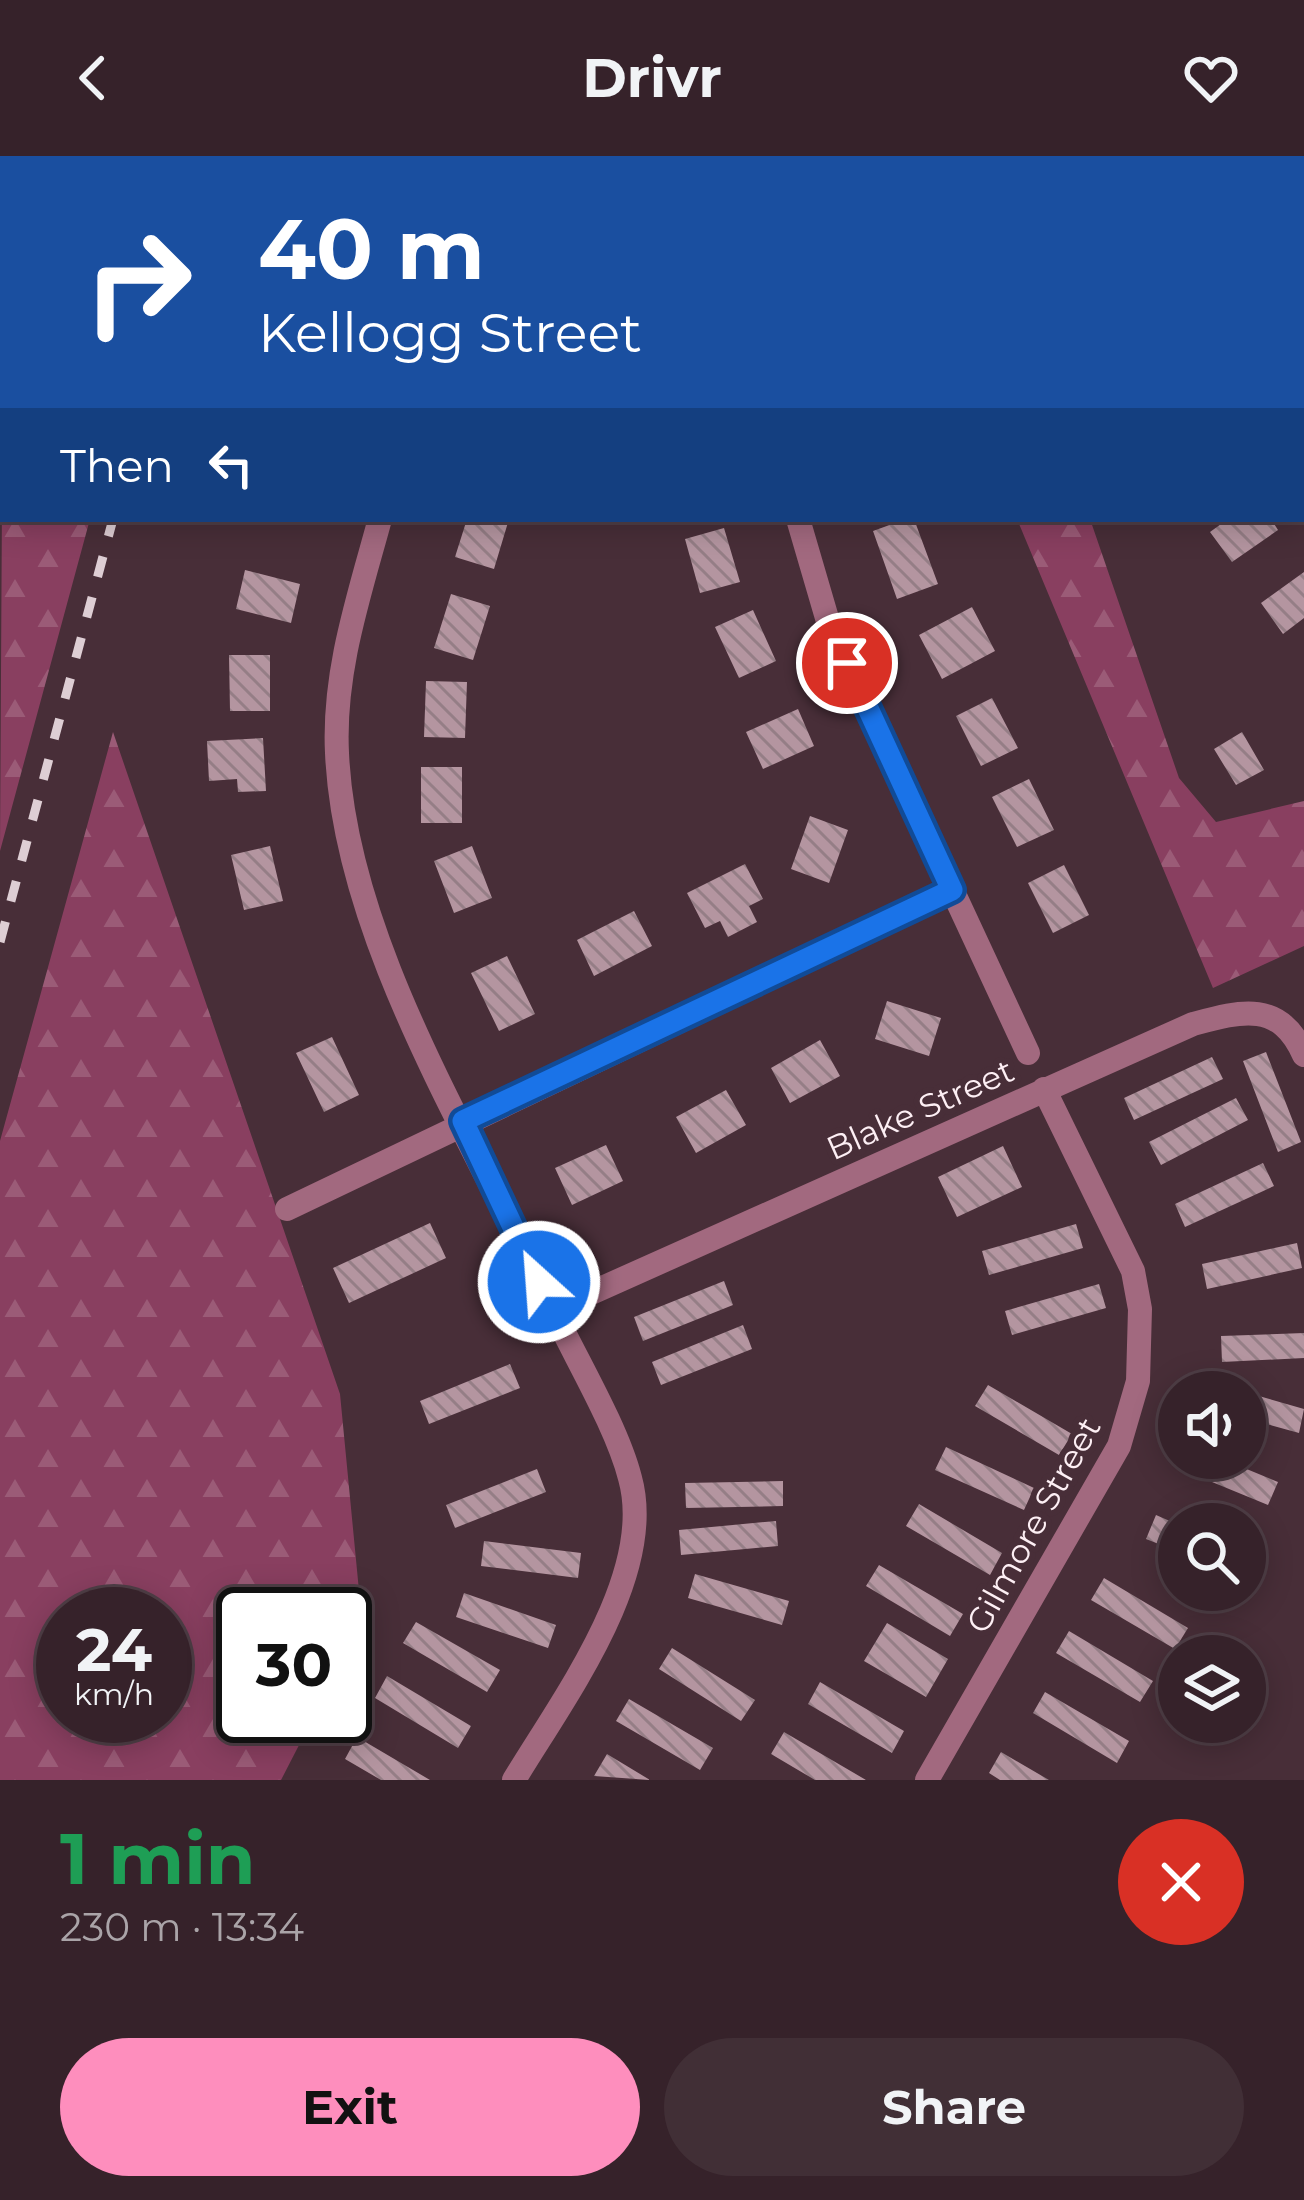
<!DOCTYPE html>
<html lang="en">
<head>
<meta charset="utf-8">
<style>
	body { margin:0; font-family:Montserrat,sans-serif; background:#412f36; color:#f1f3f6; height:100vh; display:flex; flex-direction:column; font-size:45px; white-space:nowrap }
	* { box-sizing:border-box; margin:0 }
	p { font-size:39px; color:#aaa4a8 }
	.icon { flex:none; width:66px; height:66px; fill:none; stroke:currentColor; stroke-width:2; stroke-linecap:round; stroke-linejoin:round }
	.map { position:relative; height:1624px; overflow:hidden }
	.details { display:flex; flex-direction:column; background:#36222a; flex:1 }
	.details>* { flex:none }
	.hud { position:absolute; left:0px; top:0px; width:1305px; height:366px; box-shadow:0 6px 30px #0003,0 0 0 3px #503f47; background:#1a4fa0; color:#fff; overflow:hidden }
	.fabs { position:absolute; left:1158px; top:1215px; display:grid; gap:24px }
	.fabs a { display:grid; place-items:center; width:108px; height:108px; border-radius:50%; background:#36222a; box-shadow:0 6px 30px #0003,0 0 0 3px #503f47; font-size:60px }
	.speed { position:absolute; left:36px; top:1431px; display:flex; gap:24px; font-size:60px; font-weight:700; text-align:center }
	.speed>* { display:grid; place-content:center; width:156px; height:156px; border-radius:50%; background:#36222a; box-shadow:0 6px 30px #0003,0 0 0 3px #503f47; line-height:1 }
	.speed small { font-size:30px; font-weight:400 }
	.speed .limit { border:6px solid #111; border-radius:18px; background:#fff; color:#111 }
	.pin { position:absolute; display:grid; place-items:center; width:102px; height:102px; color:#fff; margin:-51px; border:6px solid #fff; border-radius:50%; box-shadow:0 3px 12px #0007 }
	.me { position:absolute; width:132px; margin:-66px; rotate:334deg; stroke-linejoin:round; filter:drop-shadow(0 0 9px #0008) }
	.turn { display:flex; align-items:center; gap:42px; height:252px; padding:0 60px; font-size:54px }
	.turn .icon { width:156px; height:156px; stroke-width:2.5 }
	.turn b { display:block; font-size:84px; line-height:102px }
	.then { display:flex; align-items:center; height:114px; padding:0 60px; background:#0003; gap:24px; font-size:45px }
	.round { display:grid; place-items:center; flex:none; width:126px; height:126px; border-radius:63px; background:#412f36 }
	.summary { display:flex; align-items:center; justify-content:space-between; height:204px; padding:0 60px }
	h1 { font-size:72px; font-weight:700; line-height:90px; color:#1e9e55 }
	.cta { display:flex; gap:24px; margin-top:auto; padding:24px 60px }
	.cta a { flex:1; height:138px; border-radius:72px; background:#fe8ebd; color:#111; font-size:48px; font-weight:700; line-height:138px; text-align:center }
	.cta a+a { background:#412f36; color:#f1f3f6 }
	header { display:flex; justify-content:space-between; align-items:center; height:156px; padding:0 60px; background:#36222a; font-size:54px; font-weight:700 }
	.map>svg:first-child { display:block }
	.forest { fill:url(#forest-firs); fill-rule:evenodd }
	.building { fill:url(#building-back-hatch) }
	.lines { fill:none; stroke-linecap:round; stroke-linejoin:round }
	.minor { stroke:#a2697f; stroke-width:24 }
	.rail { stroke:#deced4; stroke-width:9; stroke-dasharray:21 21; stroke-linecap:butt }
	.route-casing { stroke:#114b97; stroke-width:30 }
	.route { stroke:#1a73e8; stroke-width:21 }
	.labels { text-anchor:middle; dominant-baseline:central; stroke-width:12; stroke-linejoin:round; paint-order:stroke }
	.street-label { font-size:33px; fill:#fdeff4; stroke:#482e38 }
</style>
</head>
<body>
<header><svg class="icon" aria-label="back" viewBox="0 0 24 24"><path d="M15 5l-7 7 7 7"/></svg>Drivr<svg class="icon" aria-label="heart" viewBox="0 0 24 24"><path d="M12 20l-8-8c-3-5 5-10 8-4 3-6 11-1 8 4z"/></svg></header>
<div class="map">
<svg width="1304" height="1624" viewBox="0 0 1304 1624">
	<defs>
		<pattern id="forest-firs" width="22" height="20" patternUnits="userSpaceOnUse" patternTransform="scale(3)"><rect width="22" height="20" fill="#893f60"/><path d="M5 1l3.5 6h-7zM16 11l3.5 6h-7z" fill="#9b5b77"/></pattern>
		<pattern id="building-back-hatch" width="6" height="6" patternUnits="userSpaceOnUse" patternTransform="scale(3)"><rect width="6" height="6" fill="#b495a0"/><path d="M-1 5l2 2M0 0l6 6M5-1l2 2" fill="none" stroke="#957e86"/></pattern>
	</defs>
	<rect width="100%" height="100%" fill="#482e38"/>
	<path class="forest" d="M3 169V363H90L0 695Z
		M1017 363H1090L1179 622 1216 666 1304 645V790L1213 832Z
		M113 576 340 1238 362 1466 345 1499V1458H243V1560H314L281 1624H0V985ZM63 1458H165V1560H63Z"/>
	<path class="building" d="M467 363H509L494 413 455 401Z
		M906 363H914L938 428 897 443 873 375Z
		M1228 363H1271L1278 374 1232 406 1210 376Z
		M724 372 740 426 700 437 685 383Z
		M245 414 300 428 291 467 236 453Z
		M1304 416V462L1283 478 1261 447Z
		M451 438 490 450 473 504 434 492Z
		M972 451 995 495 942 523 919 479Z
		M753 454 776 505 739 522 715 471Z
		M229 499H270V555H230Z
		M426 525 467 526 465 582 424 581Z
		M992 542 1018 592 981 610 956 560Z
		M798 553 814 590 763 613 746 576Z
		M1242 576 1264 614 1236 629 1214 593Z
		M263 582 266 635 238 636 237 623 209 625 207 585Z
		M421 611H462V667H421Z
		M1029 623 1054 674 1017 691 992 641Z
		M810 660 848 674 829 727 791 713Z
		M270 690 283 745 244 754 231 699Z
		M472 690 492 742 454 757 434 705Z
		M745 708 763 743 749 750 757 766 728 781 720 765 705 772 687 737Z
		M1064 709 1089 759 1053 777 1028 727Z
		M634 755 652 790 594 820 577 784Z
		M507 800 535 858 499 875 471 817Z
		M887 845 941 862 929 900 875 883Z
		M332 881 359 939 324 956 296 897Z
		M820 884 840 920 790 947 771 912Z
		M1266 896 1301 986 1278 996 1243 905Z
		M1212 901 1223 923 1134 964 1124 942Z
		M726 934 746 969 696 997 676 961Z
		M1236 942 1248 964 1161 1009 1149 986Z
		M606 989 623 1025 572 1049 555 1012Z
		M1003 990 1022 1031 957 1061 938 1021Z
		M1263 1007 1274 1030 1185 1071 1175 1048Z
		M430 1067 446 1102 349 1147 333 1112Z
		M1076 1068 1083 1092 989 1119 982 1095Z
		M1297 1087 1302 1112 1207 1133 1202 1108Z
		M724 1125 733 1149 643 1185 634 1161Z
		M1099 1128 1106 1152 1012 1179 1005 1155Z
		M743 1169 752 1193 661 1229 652 1206Z
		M1304 1177V1202L1222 1206 1221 1180Z
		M510 1208 520 1232 429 1268 420 1245Z
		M1213 1227 1240 1235V1236H1210Z
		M988 1229 1072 1278 1059 1299 975 1250Z
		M1245 1236 1304 1253 1299 1277 1245 1262Z
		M946 1291 1034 1332 1024 1354 935 1314Z
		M1182 1302H1220L1278 1326 1268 1349 1178 1312Z
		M537 1313 546 1336 455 1372 446 1349Z
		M783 1325V1350L686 1352 685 1327Z
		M919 1348 1002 1397 990 1419 906 1370Z
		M1156 1359 1179 1369V1396L1146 1383Z
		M776 1365 778 1390 681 1399 679 1374Z
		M484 1385 581 1397 578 1422 481 1410Z
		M879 1409 963 1458 950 1480 866 1430Z
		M695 1418 789 1445 782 1469 688 1442Z
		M1104 1422 1188 1472 1175 1493 1091 1444Z
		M464 1437 556 1469 548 1492 456 1461Z
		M416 1466 500 1514 487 1536 403 1487Z
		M887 1467 948 1503 926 1541 864 1505Z
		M1069 1475 1153 1525 1140 1546 1056 1497Z
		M672 1492 755 1544 741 1565 659 1513Z
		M387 1520 471 1570 458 1592 375 1542Z
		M820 1526 904 1575 892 1597 808 1548Z
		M1045 1536 1129 1585 1117 1607 1033 1557Z
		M629 1543 713 1592 700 1614 616 1565Z
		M784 1576 866 1624H815L771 1598Z
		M357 1581 430 1624H381L345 1603Z
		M1001 1596 1049 1624H1000L989 1617Z
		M607 1598 650 1624 594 1620Z"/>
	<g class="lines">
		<path class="minor" d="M1047 0 1050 3
			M136 3 140 0
			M911 3 914 0
			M0 115 3 112
			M1302 320 1304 323
			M380 363C359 440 333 516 337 597 345 778 463 966 539 1126
			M798 363 829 469 1028 897
			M287 1053 952 735
			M514 1624C562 1544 657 1419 630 1322 617 1271 576 1203 553 1154L1193 868C1241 855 1280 844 1304 899
			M927 1624 1119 1290 1138 1225 1140 1153 1133 1115 1044 933"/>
		<path class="rail" d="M210 3 211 0
			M0 786 113 363"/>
	</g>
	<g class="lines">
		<defs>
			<path id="route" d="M539 1126 463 965 952 734 847 507"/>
		</defs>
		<use href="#route" class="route-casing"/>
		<use href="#route" class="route"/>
	</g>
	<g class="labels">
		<g class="street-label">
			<text transform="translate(920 953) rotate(-24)">Blake Street</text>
			<text transform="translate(1033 1369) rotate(-61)">Gilmore Street</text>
		</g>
	</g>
</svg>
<div class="fabs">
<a><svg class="icon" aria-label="sound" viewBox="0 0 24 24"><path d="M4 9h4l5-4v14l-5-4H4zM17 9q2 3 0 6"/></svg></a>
<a><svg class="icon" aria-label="search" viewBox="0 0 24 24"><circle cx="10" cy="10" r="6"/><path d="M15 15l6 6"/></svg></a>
<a><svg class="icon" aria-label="layers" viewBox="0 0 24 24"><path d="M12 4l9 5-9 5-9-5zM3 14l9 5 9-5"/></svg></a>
</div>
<div class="speed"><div>24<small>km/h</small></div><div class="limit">30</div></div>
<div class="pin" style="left:847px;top:507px;background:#d93025"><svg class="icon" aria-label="arrive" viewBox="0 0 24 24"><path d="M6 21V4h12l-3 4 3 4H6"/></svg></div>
<svg class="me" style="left:539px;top:1126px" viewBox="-20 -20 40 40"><circle r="17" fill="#1a73e8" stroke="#fff" stroke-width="3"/><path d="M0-11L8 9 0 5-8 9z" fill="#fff"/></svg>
<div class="hud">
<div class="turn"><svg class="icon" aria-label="right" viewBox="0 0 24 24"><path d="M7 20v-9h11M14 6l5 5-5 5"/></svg><div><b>40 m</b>Kellogg Street</div></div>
<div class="then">Then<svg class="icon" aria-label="left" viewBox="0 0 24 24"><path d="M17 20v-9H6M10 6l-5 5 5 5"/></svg></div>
</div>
</div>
<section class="details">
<div class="summary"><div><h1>1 min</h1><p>230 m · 13:34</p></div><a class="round" style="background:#d93025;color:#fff"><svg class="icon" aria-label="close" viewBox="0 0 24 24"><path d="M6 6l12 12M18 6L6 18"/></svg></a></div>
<div class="cta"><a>Exit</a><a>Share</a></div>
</section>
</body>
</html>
